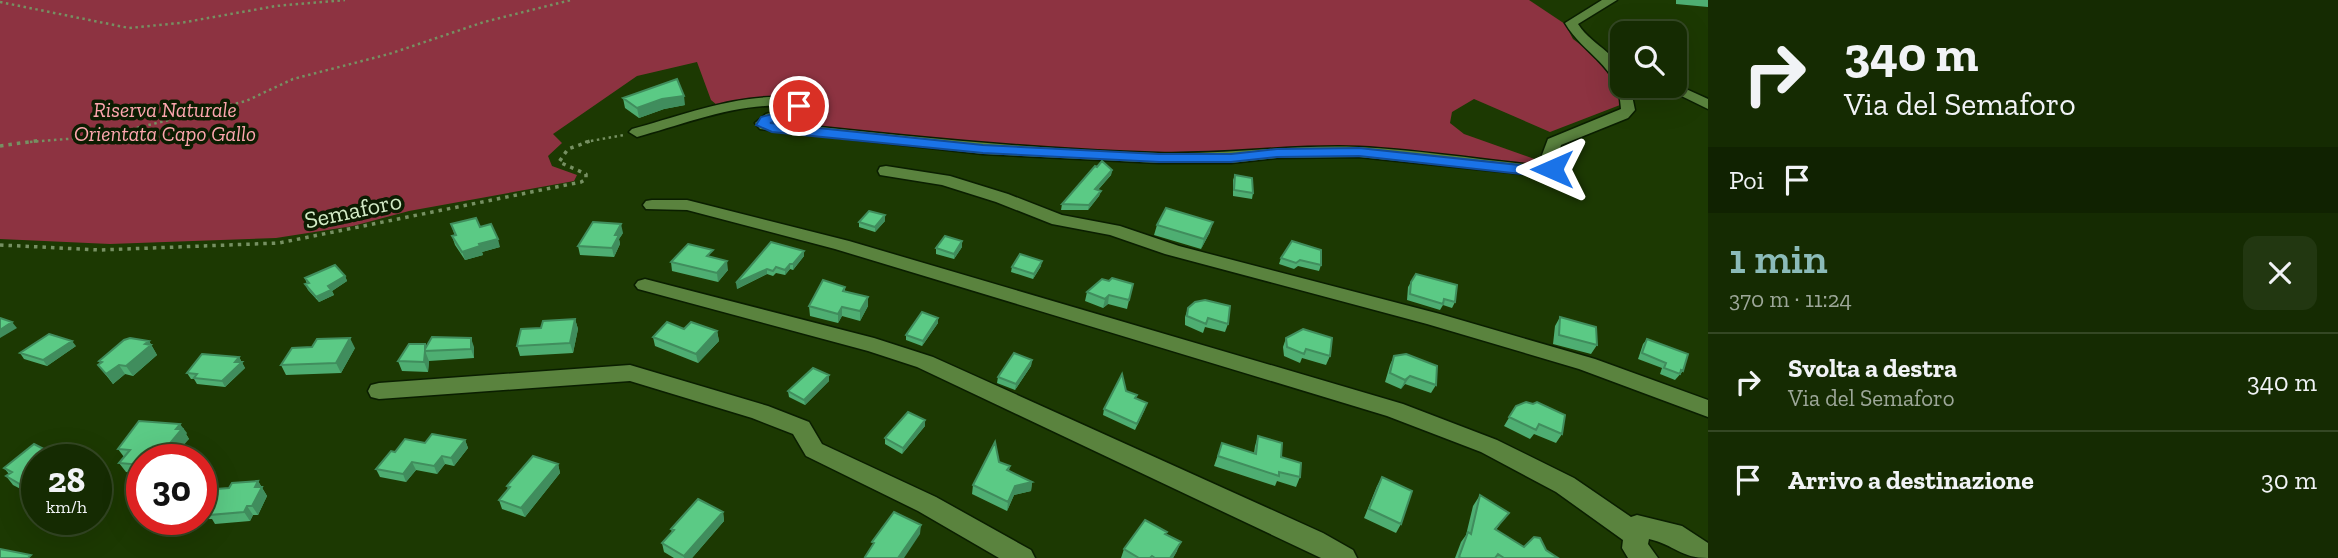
<!DOCTYPE html>
<html lang="it">
<head>
<meta charset="utf-8">
<style>
	body { margin:0; font-family:"Zilla Slab",serif; background:#223711; color:#f1f3f6; height:100vh; display:flex; flex-direction:column; font-size:26px; white-space:nowrap }
	* { box-sizing:border-box; margin:0 }
	p { font-size:23px; color:#9da799 }
	.icon { flex:none; width:38px; height:38px; fill:none; stroke:currentColor; stroke-width:2; stroke-linecap:round; stroke-linejoin:round }
	.map { position:relative; flex:1; overflow:hidden }
	.details { display:flex; flex-direction:column; background:#152b02; width:630px }
	.details>* { flex:none }
	.guide { background:#152b02; color:#f1f3f6; overflow:hidden }
	.tools { position:absolute; left:1610px; top:21px; display:grid; gap:14px }
	.tools a { display:grid; place-items:center; width:77px; height:77px; border-radius:14px; background:#152b02; box-shadow:0 7px 28px #0002,0 0 0 2px #344724; font-size:35px }
	.speed { position:absolute; left:21px; top:444px; display:flex; gap:14px; font-size:35px; font-weight:700; text-align:center }
	.speed>* { display:grid; place-content:center; width:91px; height:91px; border-radius:50%; background:#152b02; box-shadow:0 7px 28px #0002,0 0 0 2px #344724; line-height:1 }
	.speed small { font-size:18px; font-weight:400 }
	.speed .limit { border:10px solid #d22; background:#fff; color:#111 }
	.pin { position:absolute; display:grid; place-items:center; width:60px; height:60px; color:#fff; margin:-30px; border:4px solid #fff; border-radius:50%; box-shadow:0 2px 7px #0007 }
	.me { position:absolute; width:77px; margin:-38px; rotate:270deg; stroke-linejoin:round; filter:drop-shadow(0 0 5px #0008) }
	.turn { display:flex; align-items:center; gap:24px; height:147px; padding:0 21px; font-size:32px }
	.turn .icon { width:91px; height:91px; stroke-width:2.5 }
	.turn b { display:block; font-size:49px; line-height:60px }
	.then { display:flex; align-items:center; height:66px; padding:0 21px; background:#0003; gap:14px; font-size:26px }
	.round { display:grid; place-items:center; flex:none; width:74px; height:74px; border-radius:14px; background:#223711 }
	.headline { display:flex; align-items:center; justify-content:space-between; height:119px; padding:0 21px }
	h1 { font-size:42px; font-weight:600; line-height:52px; color:#8bbbb9 }
	ul { padding:0; list-style:none }
	li { display:flex; align-items:center; gap:21px; height:98px; padding:0 21px; border-top:2px solid #344724 }
	li div { flex:1 }
	li b { display:block; font-size:26px }
	li em { font-style:normal }
	main { display:flex; flex:1; min-height:0 }
	.map>svg:first-child { display:block }
	.green { fill:#8d3341 }
	.lines { fill:none; stroke-linecap:round; stroke-linejoin:round }
	.minor-casing { stroke:#0a1e00; stroke-width:3 }
	.path-far1 { stroke:#769062; stroke-width:2.5; stroke-dasharray:2.5 3.5; stroke-linecap:butt }
	.path { stroke:#769062; stroke-width:3.5; stroke-dasharray:3.5 5; stroke-linecap:butt }
	.minor { fill:#5a833e; fill-rule:evenodd }
	.wall { fill:#4eae72 }
	.shaded-wall { fill:#408d5d }
	.building { fill:#5bca85; stroke:#408d5d; stroke-width:2 }
	.route { fill:#1a73e8; stroke:#114b97; stroke-width:2 }
	.labels { text-anchor:middle; dominant-baseline:central; stroke-width:7; stroke-linejoin:round; paint-order:stroke }
	.far-park-label { font-size:21px; font-style:italic; fill:#fda6ae; stroke:#0d1d02 }
	.street-label { font-size:24px; fill:#d3eac6; stroke:#0d1d02 }
</style>
</head>
<body>
<main>
<div class="map">
<svg width="1708" height="558" viewBox="0 0 1708 558">
	<rect width="100%" height="100%" fill="#1c3902"/>
	<path class="green" d="M0 0H1529L1565 24 1573 39 1602 61 1618 92 1620 105 1550 132 1474 99 1452 112 1450 123 1464 134 1540 161 1541 167C1412 154 1284 157 1155 153 1028 148 901 137 775 125V121C793 119 815 110 828 98L825 94C789 92 753 99 717 105L711 100 697 62 637 76 553 134 562 143 548 156 552 166 577 175 574 181 409 211 353 226 276 238 110 244 0 239Z"/>
	<g class="lines">
		<defs>
			<path id="minor" d="M1602 0H1617L1578 24C1594 49 1622 51 1622 86H1630L1635 110 1628 118 1561 145 1558 155 1560 169 1558 172 1544 176 1359 157 1277 158 1231 163H1159L983 154 760 129 755 123 766 114 791 107C744 100 682 125 637 137L629 132 632 129C680 116 752 88 801 100L806 108 800 114 774 122C902 136 1030 149 1158 153 1226 155 1292 144 1359 147 1420 150 1482 160 1543 166L1542 155 1548 139 1621 109C1619 64 1584 56 1565 23Z
				M1675 84 1708 99V109L1661 86Z
				M886 166 950 176 1008 194 1062 215 1120 226 1179 246 1440 314 1595 359 1708 400V417L1579 369 1427 324 1165 254 1110 235 1052 224 996 202 942 185 880 175 878 171 880 167Z
				M652 200H687L849 241 1403 404 1497 440 1574 478 1631 517 1637 515 1682 526 1708 543V558C1680 558 1675 545 1649 539L1648 544 1658 558H1628L1622 548 1623 540 1556 492 1481 452 1387 416 835 249 687 210 646 209 643 205 646 201Z
				M645 279 874 338 933 357 1323 533 1353 550 1357 558H1321L917 367 868 351 638 289 635 285 638 281Z
				M630 365 768 406 809 422 822 444 936 497 1031 550 1035 558H999L918 511 806 456 793 434 752 418 630 381 379 399 371 397 368 391 371 385 379 383Z"/>
		</defs>
		<use href="#minor" class="minor-casing"/>
		<path class="path-far1" d="M0 2 129 28 180 23 276 6 345 0
			M30 142 104 136 246 101 293 79 389 54 484 22 571 0
			M585 142 624 135"/>
		<path class="path" d="M0 146 42 140
			M0 245 100 250 279 243 581 182 586 179V174L559 162 568 149 593 140"/>
		<use href="#minor" class="minor"/>
	</g>
	<path class="wall" d="M1676 0H1708V7L1676 4Z
		M623 98 685 105 664 109 639 118 625 108Z
		M1097 167 1112 170 1111 175 1098 190 1101 191 1099 196 1088 210H1061L1062 204Z
		M1235 175 1253 193 1252 199 1233 196V180Z
		M885 215V221L875 232 859 227V222Z
		M451 224 480 227 500 247 482 252 483 255 465 260 455 245 452 236H455Z
		M1157 225 1210 232 1201 249 1154 235Z
		M623 233 619 239 620 244 614 257 580 255 578 246Z
		M1292 241 1321 265 1319 271 1298 266 1294 269 1279 264 1281 258Z
		M771 242 804 256 793 270 790 269 785 275 776 273 773 276 767 274 737 289Z
		M962 247 954 259 936 254V248Z
		M713 258 728 270 718 282 672 271 671 262Z
		M1041 266 1033 279 1011 272 1012 267Z
		M345 276 347 281 332 291 334 295 319 302 308 290 305 284H307L305 278Z
		M1109 281 1133 284 1127 309 1108 304 1103 308 1085 301 1087 292Z
		M1411 282 1455 302 1452 308 1443 305 1440 310 1407 300 1408 287Z
		M845 287V292L868 297V306L860 321 842 316 838 323 810 316 809 306Z
		M1188 308 1228 324 1225 332 1205 327 1203 333 1185 325V317Z
		M1560 317 1597 345 1591 354 1553 344 1555 326Z
		M938 318V323L922 346 906 340V335Z
		M575 319 578 329 573 353 520 356 517 346 541 328Z
		M717 331 719 341 698 363 655 346 653 337Z
		M1286 338 1330 356 1326 365 1302 358 1300 363 1284 356 1283 347Z
		M1647 339 1683 371 1675 380 1660 374 1662 368 1638 359 1643 344Z
		M149 341 157 355 133 376 125 374 113 384 98 365 100 363 99 361Z
		M425 344 426 347H474V358L429 361 428 372 402 371 398 361Z
		M76 346 47 366 24 359 20 353Z
		M355 348 341 373 286 375 281 365Z
		M1394 356 1436 385 1431 393 1405 384 1401 389 1385 382 1390 365Z
		M239 357 245 368 225 387 197 384 194 379H191L187 373Z
		M1032 360 1031 366 1015 390 997 383 998 377Z
		M829 375V381L805 405 789 397 788 391Z
		M1136 399 1145 409 1135 430 1103 415 1104 409Z
		M1516 406 1562 434 1556 443 1534 434 1530 439 1504 426Z
		M925 420V426L902 454 885 444V438Z
		M187 433 186 434 189 439 142 460V474L126 472 119 463 124 457 118 449Z
		M1258 436 1281 457 1300 477 1296 487 1277 481 1275 486 1214 466 1222 443 1254 453 1255 446Z
		M465 440 468 448 454 466 445 464 437 474 416 470 406 482 380 477 376 469 395 452 425 443Z
		M34 444 64 460H37V493L32 495 13 485 6 476 9 474 4 468Z
		M999 462 1010 466 1009 471 1032 482 1031 491 1014 495 1007 511 972 494 973 485Z
		M558 464 560 473 525 517 502 509 499 500 508 489 507 486Z
		M1382 477 1401 524 1396 533 1364 518 1377 486Z
		M258 481 267 496 258 515H253L250 521 215 524 212 519H205L201 514V510L214 492Z
		M1480 495 1501 523 1496 530 1524 547 1546 550 1558 558H1455L1461 542 1466 535 1473 506Z
		M723 512 724 521 692 558H674L664 552 662 543 672 532 671 529Z
		M1166 534 1177 551 1173 558H1121L1124 549Z"/>
	<path class="shaded-wall" d="M684 96 685 105 664 109 639 118 637 108 662 99Z
		M1112 170 1111 175 1094 194 1095 189Z
		M1101 191 1099 196 1088 210 1089 205Z
		M885 215V221L875 232V227Z
		M1213 222 1210 232 1201 249 1204 239Z
		M621 224 623 233 619 239 620 244 614 257 612 248 615 235Z
		M498 239 500 247 482 252 483 255 465 260 462 252 479 244Z
		M962 241V247L954 259V254Z
		M804 251V256L793 270V264Z
		M727 261 728 270 718 282 717 273Z
		M1042 261 1041 266 1033 279 1034 274Z
		M790 264V269L785 275V270Z
		M767 269V274L737 289 736 283Z
		M345 276 347 281 332 291 334 295 319 302 316 297 328 286Z
		M1109 295 1108 304 1103 308 1105 299Z
		M868 297V306L860 321V311Z
		M842 307V316L838 323V314Z
		M938 318V323L922 346 923 341Z
		M575 319 578 329 573 353 570 343Z
		M12 322 17 328 0 338V330Z
		M717 331 719 341 698 363 696 354Z
		M350 338 355 348 341 373 336 363Z
		M471 338 474 347V358L471 349Z
		M72 341 76 346 47 366 43 360Z
		M149 341 157 355 133 376 126 366 145 344Z
		M425 351 429 361 428 372 424 362Z
		M239 357 245 368 225 387 222 381Z
		M1032 360 1031 366 1015 390 1016 384Z
		M119 365 125 374 113 384 106 374Z
		M829 375V381L805 405 804 400Z
		M1410 376 1405 384 1401 389 1405 380Z
		M925 420V426L902 454 903 448Z
		M180 424 187 433 186 434 189 439 171 460H156Z
		M465 440 468 448 454 466 451 458Z
		M442 456 445 464 437 474 434 466Z
		M412 462 416 470 406 482 403 474Z
		M558 464 560 473 525 517 521 508Z
		M37 480V493L32 495 25 487Z
		M258 481 267 496 258 515 252 506 255 487Z
		M1032 482 1031 491 1014 495 1007 511 1008 502 1015 486Z
		M247 506 253 515 250 521 244 512Z
		M723 512 724 521 692 558H684V556Z
		M921 525 920 534 904 558H898Z
		M1181 542 1177 551 1173 558H1170Z"/>
	<path class="building" d="M677 79 684 96 662 99 637 108 623 98Z
		M1102 161 1112 170 1095 189 1101 191 1089 205 1062 204 1095 166 1097 167Z
		M1235 175 1252 178 1253 193 1234 190Z
		M1166 208 1213 222 1204 239 1157 225Z
		M869 211 885 215 875 227 859 222Z
		M476 218 480 227 491 224 498 239 479 244 480 246 462 252 452 236 456 235 451 224Z
		M593 222 621 224 615 235H619L612 248 578 246Z
		M945 236 962 241 954 254 936 248Z
		M1292 241 1321 250V265L1300 260 1296 263 1281 258Z
		M771 242 804 251 793 264H790L785 270 776 267 773 271 767 269 736 283Z
		M688 244 713 250 707 256 727 261 717 273 671 262Z
		M1020 254 1042 261 1034 274 1012 267Z
		M335 265 345 276 328 286 331 290 316 297 305 284 309 283 305 278Z
		M1416 274 1457 285 1455 302 1444 299 1443 304 1410 294 1411 282Z
		M1112 278 1133 284 1129 300 1109 295 1105 299 1087 292 1102 279 1109 281Z
		M823 280 845 287 843 291 868 297 860 311 842 307 838 314 809 306Z
		M1205 300 1230 306 1228 324 1208 318 1206 324 1187 316 1188 308 1195 302Z
		M922 312 938 318 923 341 906 335Z
		M1560 317 1596 327 1597 345 1559 335Z
		M0 318 12 322 0 330Z
		M575 319 570 343 517 346 521 329 541 328 543 321Z
		M667 322 684 329 691 322 717 331 696 354 653 337Z
		M1303 329 1332 338 1330 356 1306 349 1304 354 1287 347 1286 338Z
		M49 334 72 341 43 360 20 353Z
		M432 337 471 338V349L425 351 424 362 398 361 409 344H425V349Z
		M130 338 149 341 145 344 151 345 126 366 119 365 106 374 98 365 102 362 99 361 124 340Z
		M350 338 336 363 281 365 292 348 312 347 317 339Z
		M1647 339 1688 354 1683 371 1681 370 1680 374 1664 368 1666 363 1642 353Z
		M1014 353 1032 360 1016 384 998 377Z
		M202 354 239 357 235 362H242L222 381 194 378 197 374 187 373Z
		M1406 354 1437 366 1436 385 1410 376 1405 380 1390 373 1394 356Z
		M813 368 829 375 804 400 788 391Z
		M1122 374 1126 391 1137 395 1135 398 1147 403 1137 424 1104 409Z
		M1526 402 1533 404 1537 402 1565 415 1562 434 1539 424 1536 430 1509 417 1516 406Z
		M908 412 925 420 903 448 885 438Z
		M139 421 180 424 176 429H182L156 460H142V465L119 463 130 450 118 449Z
		M432 434 465 440 451 458 442 456 434 466 412 462 403 474 376 469 391 451 395 452 405 439 425 443Z
		M1258 436 1282 443 1281 457 1301 463 1300 477 1279 472V476L1218 456 1222 443 1256 454Z
		M995 442 999 462 1010 466 1007 470 1032 482 1015 486 1008 502 973 485Z
		M34 444 63 459 60 460H37V480L25 487 6 476 12 472 4 468Z
		M533 456 558 464 521 508 499 500 510 487 507 486Z
		M1382 477 1412 491 1401 524 1369 509Z
		M258 481 255 487H262L252 506H247L244 512 209 515 211 510H201V505L209 492H214L216 489 229 488 232 483Z
		M1480 495 1509 513 1495 529 1524 547 1534 537 1540 538 1546 550 1558 558H1504L1498 554 1495 558H1461L1459 557 1468 532 1471 534Z
		M698 499 723 512 684 556 662 543 674 530 671 529Z
		M894 512 921 525 898 558H867L865 557 874 543 872 542Z
		M1145 520 1167 532 1165 534 1181 542 1170 558H1155L1152 556 1150 558H1139L1124 549Z
		M0 549 31 555 28 558H0Z"/>
	<path class="route" d="M799 102 805 106 797 115 770 123 983 145 1159 154H1231L1277 149 1359 148 1539 167 1552 165 1558 169 1539 176 1359 156 1277 157 1231 162H1159L983 153 772 132 756 125 761 117 788 110Z"/>
	<g class="labels">
		<g class="far-park-label">
			<text x="165" y="109">Riserva Naturale<tspan x="165" dy="24">Orientata Capo Gallo</tspan></text>
		</g>
		<g class="street-label">
			<text transform="translate(353 210) rotate(-12)">Semaforo</text>
		</g>
	</g>
</svg>
<div class="tools">
<a><svg class="icon" aria-label="search" viewBox="0 0 24 24"><circle cx="10" cy="10" r="6"/><path d="M15 15l6 6"/></svg></a>
</div>
<div class="speed"><div>28<small>km/h</small></div><div class="limit">30</div></div>
<div class="pin" style="left:799px;top:106px;background:#d93025"><svg class="icon" aria-label="arrive" viewBox="0 0 24 24"><path d="M6 21V4h12l-3 4 3 4H6"/></svg></div>
<svg class="me" style="left:1552px;top:169px" viewBox="-20 -20 40 40"><path d="M0-17L14 15 0 8-14 15z" fill="#1a73e8" stroke="#fff" stroke-width="4"/></svg>
</div>
<section class="details">
<div class="guide">
<div class="turn"><svg class="icon" aria-label="right" viewBox="0 0 24 24"><path d="M7 20v-9h11M14 6l5 5-5 5"/></svg><div><b>340 m</b>Via del Semaforo</div></div>
<div class="then">Poi<svg class="icon" aria-label="arrive" viewBox="0 0 24 24"><path d="M6 21V4h12l-3 4 3 4H6"/></svg></div>
</div>
<div class="headline"><div><h1>1 min</h1><p>370 m · 11:24</p></div><a class="round"><svg class="icon" aria-label="close" viewBox="0 0 24 24"><path d="M6 6l12 12M18 6L6 18"/></svg></a></div>
<ul>
<li><svg class="icon" aria-label="right" viewBox="0 0 24 24"><path d="M7 20v-9h11M14 6l5 5-5 5"/></svg><div><b>Svolta a destra</b><p>Via del Semaforo</p></div><em>340 m</em></li>
<li><svg class="icon" aria-label="arrive" viewBox="0 0 24 24"><path d="M6 21V4h12l-3 4 3 4H6"/></svg><div><b>Arrivo a destinazione</b></div><em>30 m</em></li>
</ul>
</section>
</main>
</body>
</html>
